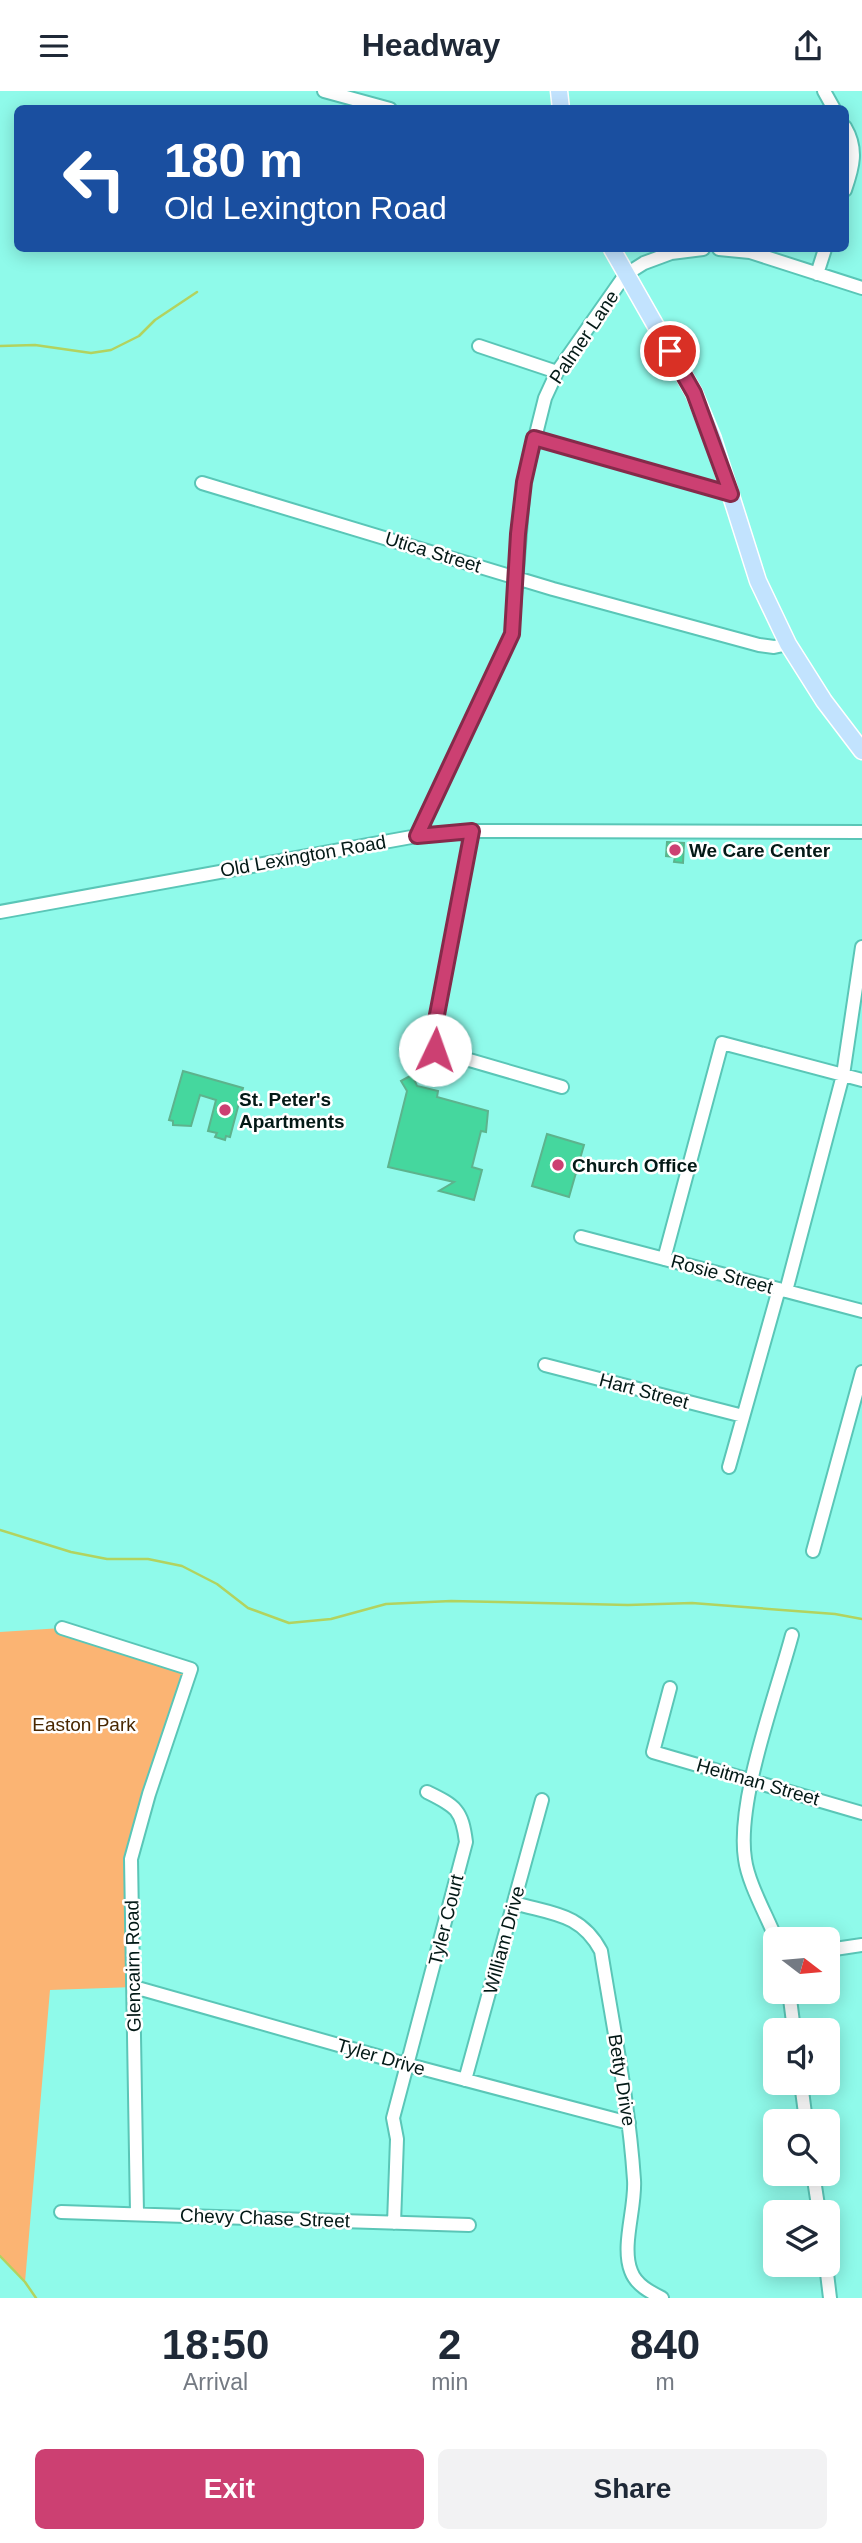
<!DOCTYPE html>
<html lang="en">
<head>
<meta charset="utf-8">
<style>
	body { margin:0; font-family:Arial,sans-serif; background:#f2f2f3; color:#1f2937; height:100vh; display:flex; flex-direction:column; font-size:26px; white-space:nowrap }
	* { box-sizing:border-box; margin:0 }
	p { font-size:23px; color:#747a83 }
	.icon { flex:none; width:38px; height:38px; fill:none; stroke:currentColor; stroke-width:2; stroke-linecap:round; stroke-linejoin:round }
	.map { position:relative; height:2207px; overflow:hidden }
	.panel { display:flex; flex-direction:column; background:#fff; flex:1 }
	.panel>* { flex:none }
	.hud { position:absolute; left:14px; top:14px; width:835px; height:147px; border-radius:10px; box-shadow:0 4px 18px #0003; background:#1a4fa0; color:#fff; overflow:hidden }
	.needle { width:46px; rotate:106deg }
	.fabs { position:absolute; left:763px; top:1836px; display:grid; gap:14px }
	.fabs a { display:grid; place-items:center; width:77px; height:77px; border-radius:10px; background:#fff; box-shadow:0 4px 18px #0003; font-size:35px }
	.pin { position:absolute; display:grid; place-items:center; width:60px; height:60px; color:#fff; margin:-30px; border:4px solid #fff; border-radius:50%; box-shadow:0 2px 7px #0007 }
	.me { position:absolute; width:77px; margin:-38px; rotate:3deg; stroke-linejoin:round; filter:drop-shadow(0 0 5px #0008) }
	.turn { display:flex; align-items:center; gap:24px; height:147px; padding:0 35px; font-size:32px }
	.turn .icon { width:91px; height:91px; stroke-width:2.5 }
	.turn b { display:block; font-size:49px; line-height:60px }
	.eta { display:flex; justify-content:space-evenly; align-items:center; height:119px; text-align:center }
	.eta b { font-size:42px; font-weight:700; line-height:49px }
	.button { display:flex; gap:14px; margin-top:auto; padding:14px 35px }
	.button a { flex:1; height:80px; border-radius:10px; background:#cc4072; color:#fff; font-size:28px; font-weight:700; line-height:80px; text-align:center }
	.button a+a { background:#f2f2f3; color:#1f2937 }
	header { display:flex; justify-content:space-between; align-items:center; height:91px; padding:0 35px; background:#fff; font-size:32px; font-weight:700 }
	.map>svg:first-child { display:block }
	.green { fill:#fbb473 }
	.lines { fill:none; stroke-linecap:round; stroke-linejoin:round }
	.stream { stroke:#b2d35f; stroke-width:2.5 }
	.building { fill:#45d79e; stroke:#5db38d; stroke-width:2 }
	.minor-casing { stroke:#5ac6b7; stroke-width:16 }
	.major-casing { stroke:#fff; stroke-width:19 }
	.minor { stroke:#fff; stroke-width:12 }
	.major { stroke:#c2e3fe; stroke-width:16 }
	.route-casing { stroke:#852a4a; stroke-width:18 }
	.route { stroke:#cc4072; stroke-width:12 }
	.poi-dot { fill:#cc4072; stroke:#fff; stroke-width:2.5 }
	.labels { text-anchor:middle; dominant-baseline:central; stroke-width:5; stroke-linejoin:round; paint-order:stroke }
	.street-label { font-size:19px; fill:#031916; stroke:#fff }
	.poi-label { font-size:19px; font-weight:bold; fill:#031916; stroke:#fff; text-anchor:start }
	.park-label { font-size:19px; fill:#492700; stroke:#fff }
</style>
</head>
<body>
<header><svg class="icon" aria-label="menu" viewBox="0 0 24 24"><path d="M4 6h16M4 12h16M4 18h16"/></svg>Headway<svg class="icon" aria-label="share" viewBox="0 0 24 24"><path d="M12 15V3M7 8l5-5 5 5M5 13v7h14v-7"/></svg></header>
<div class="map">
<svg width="862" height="2207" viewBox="0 0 862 2207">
	<rect width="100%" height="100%" fill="#8ffaea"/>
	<path class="green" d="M62 1537 191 1578 131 1768 134 1896 50 1899 25 2191 0 2165V1541Z"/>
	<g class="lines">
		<path class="stream" d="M0 255 35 254 91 262 111 259 139 245 155 229 197 201
			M0 1439 71 1461 107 1468H148L182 1475 217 1493 248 1517 289 1532 331 1528 386 1513 451 1510 628 1514 692 1512 835 1523 862 1528
			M0 2165 25 2191 36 2207"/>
	</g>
	<path class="building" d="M667 751 684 752 683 772 674 771 675 766 666 765Z
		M183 980 243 997 230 1046 226 1045 225 1049 215 1046 217 1042 208 1040 216 1009 200 1004 191 1035 173 1034V1030L169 1029Z
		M412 984 417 995 438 1000 437 1006 488 1020 486 1041 481 1040 472 1076 482 1079 474 1109 439 1100 454 1091 388 1076 407 1000 401 990Z
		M547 1043 584 1054 569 1106 532 1095Z"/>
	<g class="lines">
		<defs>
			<path id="minor" d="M324 0 390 18
				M824 0 834 18
				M845 36C858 58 853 76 845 99
				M719 158 750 161 862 197
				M817 183 825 158
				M479 255 557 281
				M534 347 731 403
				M202 392 553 498 759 554 774 556 788 553
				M472 740 432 950 435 959 562 996
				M417 745 512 543 524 391 545 307 557 281 625 184 644 172 671 162 703 158
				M0 821 417 745 472 740 862 741
				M581 1146 862 1220
				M664 1168 722 952 862 989
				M786 1200 843 984 862 856
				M545 1274 743 1325
				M729 1376 779 1198
				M813 1460 862 1281
				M62 1537 191 1578 149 1703 131 1768 137 2122
				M670 1597 653 1661 862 1722
				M514 1812C552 1823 581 1822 601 1860 613 1936 629 2012 634 2089 636 2116 621 2155 631 2180 636 2194 650 2201 662 2207
				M776 1848C767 1825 748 1792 745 1768 736 1710 776 1604 792 1544
				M828 1859 862 1854
				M134 1896 409 1974 629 2032
				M789 1900 794 1939
				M465 1989 542 1709
				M801 1992 806 2030
				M813 2082 819 2121
				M61 2121 469 2134
				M394 2132 397 2048 393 2027 466 1751C462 1719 456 1715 427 1701
				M826 2174 830 2207"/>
			<path id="major" d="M559 0 561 18
				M612 158 694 302 713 348 758 490 788 553 824 610 862 660"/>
		</defs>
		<use href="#minor" class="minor-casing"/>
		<use href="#major" class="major-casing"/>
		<use href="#minor" class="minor"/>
		<use href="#major" class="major"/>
	</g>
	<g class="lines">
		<defs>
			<path id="route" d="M435 959 432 950 472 740 417 745 512 543 518 443 524 391 534 347 731 403 694 302 670 260"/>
		</defs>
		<use href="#route" class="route-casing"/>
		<use href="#route" class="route"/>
	</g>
	<g class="poi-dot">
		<circle cx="675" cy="759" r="7"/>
		<circle cx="225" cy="1019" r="7"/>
		<circle cx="558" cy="1074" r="7"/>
	</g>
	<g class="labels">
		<g class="street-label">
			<text transform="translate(584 246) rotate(-56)">Palmer Lane</text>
			<text transform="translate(433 461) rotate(17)">Utica Street</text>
			<text transform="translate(303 765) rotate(-10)">Old Lexington Road</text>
			<text transform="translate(722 1183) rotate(15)">Rosie Street</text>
			<text transform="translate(644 1300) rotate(15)">Hart Street</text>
			<text transform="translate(758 1691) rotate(16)">Heitman Street</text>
			<text transform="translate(446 1829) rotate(-76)">Tyler Court</text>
			<text transform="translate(504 1849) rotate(-75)">William Drive</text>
			<text transform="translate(133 1875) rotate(-91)">Glencairn Road</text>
			<text transform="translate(381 1966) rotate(16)">Tyler Drive</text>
			<text transform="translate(622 1989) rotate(81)">Betty Drive</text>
			<text transform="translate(265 2127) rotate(2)">Chevy Chase Street</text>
		</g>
		<g class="poi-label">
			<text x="689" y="759">We Care Center</text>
			<text x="239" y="1008">St. Peter's<tspan x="239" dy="22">Apartments</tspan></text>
			<text x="572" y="1074">Church Office</text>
		</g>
		<g class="park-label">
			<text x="84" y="1633">Easton Park</text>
		</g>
	</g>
</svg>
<div class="fabs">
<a><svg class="needle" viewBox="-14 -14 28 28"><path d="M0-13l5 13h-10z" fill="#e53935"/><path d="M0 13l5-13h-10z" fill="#747a83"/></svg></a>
<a><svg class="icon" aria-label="sound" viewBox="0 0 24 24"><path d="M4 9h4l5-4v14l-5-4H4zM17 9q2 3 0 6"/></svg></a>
<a><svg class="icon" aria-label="search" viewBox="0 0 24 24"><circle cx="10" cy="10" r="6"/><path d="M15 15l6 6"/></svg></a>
<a><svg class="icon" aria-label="layers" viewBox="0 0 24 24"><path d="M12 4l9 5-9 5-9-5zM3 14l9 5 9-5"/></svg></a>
</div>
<div class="pin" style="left:670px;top:260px;background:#d93025"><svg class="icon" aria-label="arrive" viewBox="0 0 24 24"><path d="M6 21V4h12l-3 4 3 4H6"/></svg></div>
<svg class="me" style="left:435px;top:959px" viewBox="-20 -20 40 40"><circle r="19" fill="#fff"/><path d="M0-13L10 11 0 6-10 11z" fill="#cc4072"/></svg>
<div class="hud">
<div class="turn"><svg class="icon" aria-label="left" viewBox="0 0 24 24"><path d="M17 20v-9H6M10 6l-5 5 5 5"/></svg><div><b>180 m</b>Old Lexington Road</div></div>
</div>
</div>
<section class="panel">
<div class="eta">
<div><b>18:50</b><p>Arrival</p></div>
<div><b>2</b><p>min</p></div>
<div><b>840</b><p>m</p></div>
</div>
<div class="button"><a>Exit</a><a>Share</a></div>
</section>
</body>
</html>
